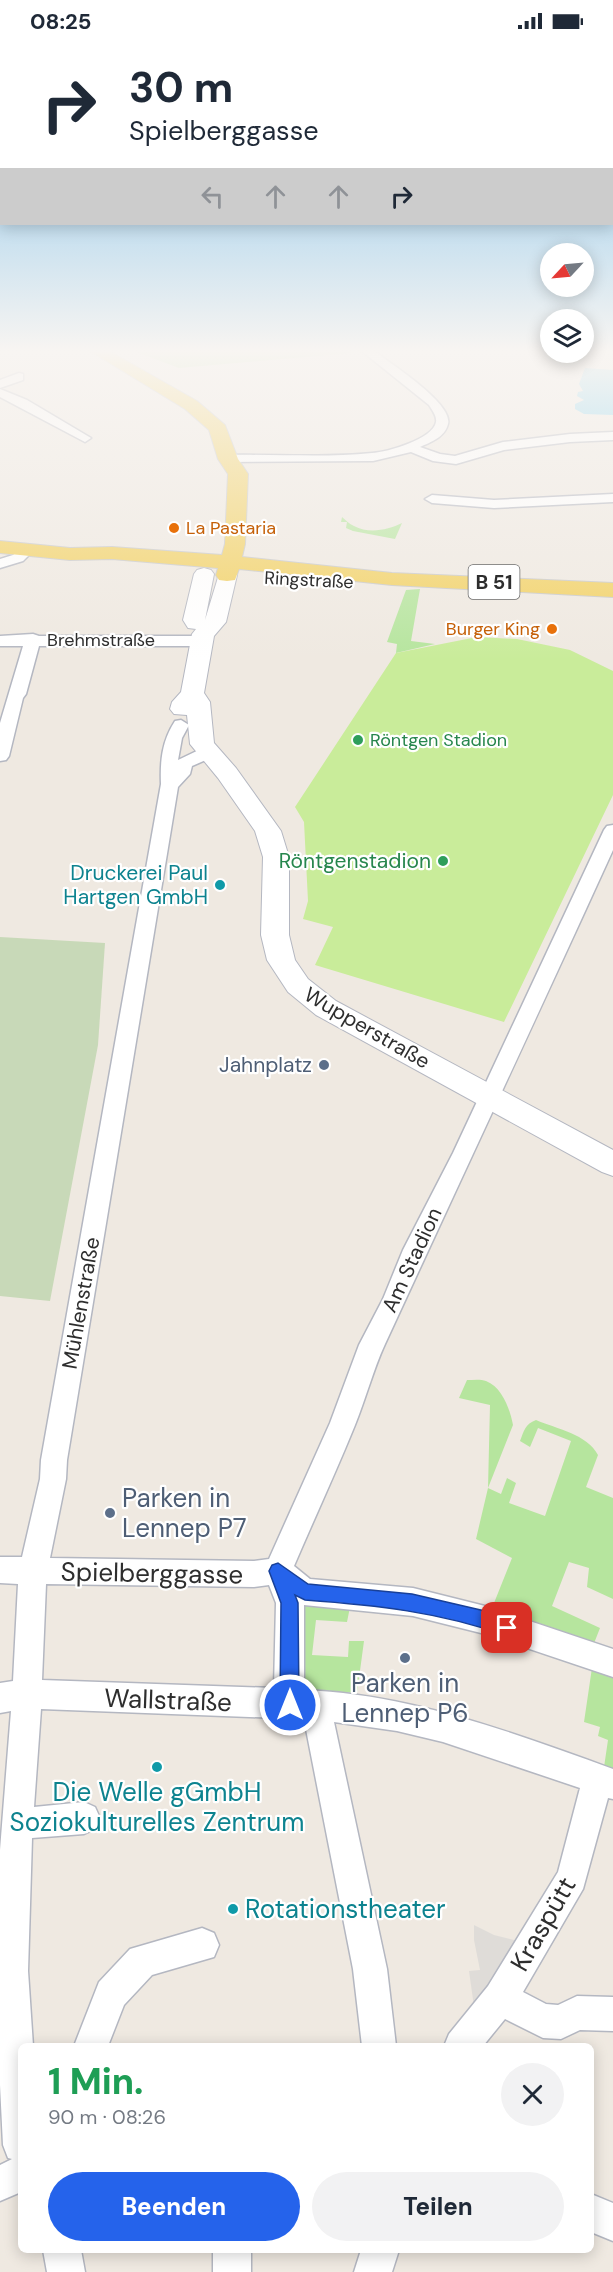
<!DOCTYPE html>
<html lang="de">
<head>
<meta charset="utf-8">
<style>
	body { margin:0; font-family:"DM Sans",sans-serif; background:#f2f2f3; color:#1f2937; height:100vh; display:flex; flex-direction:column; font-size:22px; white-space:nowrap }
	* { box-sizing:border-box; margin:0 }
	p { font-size:20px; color:#747a83 }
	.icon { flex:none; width:33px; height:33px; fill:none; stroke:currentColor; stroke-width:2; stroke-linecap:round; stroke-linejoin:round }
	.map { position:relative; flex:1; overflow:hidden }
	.drawer { position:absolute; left:18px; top:2001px; width:576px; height:210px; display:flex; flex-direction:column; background:#fff; border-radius:9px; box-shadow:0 3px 15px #0003 }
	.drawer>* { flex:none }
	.banner { position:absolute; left:0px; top:0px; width:614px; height:183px; box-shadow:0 3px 15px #0003; background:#fff; color:#1f2937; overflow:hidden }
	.needle { width:39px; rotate:244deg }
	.buttons { position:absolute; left:540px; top:201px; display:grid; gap:12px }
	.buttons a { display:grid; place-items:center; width:54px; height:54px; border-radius:50%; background:#fff; box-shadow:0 3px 15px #0003; font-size:30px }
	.pin { position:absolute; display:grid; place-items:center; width:51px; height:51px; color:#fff; margin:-26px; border-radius:12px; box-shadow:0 3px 9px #0006 }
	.me { position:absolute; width:66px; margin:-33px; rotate:0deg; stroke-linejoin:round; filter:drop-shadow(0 0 4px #0008) }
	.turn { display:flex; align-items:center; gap:21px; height:126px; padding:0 30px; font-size:27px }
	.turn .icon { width:78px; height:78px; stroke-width:2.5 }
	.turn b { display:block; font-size:42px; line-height:51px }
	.lanes { display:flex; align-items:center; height:57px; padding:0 30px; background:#0003; justify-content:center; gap:30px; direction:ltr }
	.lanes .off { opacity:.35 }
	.round { display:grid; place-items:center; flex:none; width:63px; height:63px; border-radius:32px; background:#f2f2f3 }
	.head { display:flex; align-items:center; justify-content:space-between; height:102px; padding:0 30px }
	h1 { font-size:36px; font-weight:800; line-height:45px; color:#1e9e55 }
	.cta { display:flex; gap:12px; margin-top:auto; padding:12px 30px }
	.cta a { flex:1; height:69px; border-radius:36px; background:#2563eb; color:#fff; font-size:24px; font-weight:800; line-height:69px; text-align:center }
	.cta a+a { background:#f2f2f3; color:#1f2937 }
	.status { display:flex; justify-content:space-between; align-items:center; height:42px; padding:0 30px; background:#fff; direction:ltr }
	.status svg { height:16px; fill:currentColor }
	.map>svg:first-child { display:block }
	.green { fill:#b6e59e }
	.cemetery { fill:#c8d9b8 }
	.pitch { fill:#c9ec9a }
	.plaza { fill:#dfdcd8 }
	.water { fill:#75cff0 }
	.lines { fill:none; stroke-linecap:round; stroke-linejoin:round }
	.street-casing { stroke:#b4b7c1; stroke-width:3 }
	.secondary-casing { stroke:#b4b7c1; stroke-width:2 }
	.primary-casing { stroke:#c9c9c9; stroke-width:2 }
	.street { fill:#fff; fill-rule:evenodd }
	.secondary { fill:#fff; fill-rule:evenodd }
	.primary { fill:#f2d163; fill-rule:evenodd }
	.route { fill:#2563eb; stroke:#184099; stroke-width:1.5 }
	.food-dot { fill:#e8710a; stroke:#fff; stroke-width:2 }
	.leisure-dot { fill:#2e9e5b; stroke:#fff; stroke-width:2 }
	.culture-dot { fill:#0f9aa8; stroke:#fff; stroke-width:2 }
	.service-dot { fill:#5c6f8a; stroke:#fff; stroke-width:2 }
	.labels { text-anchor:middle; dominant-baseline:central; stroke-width:4.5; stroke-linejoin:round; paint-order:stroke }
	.far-food-label { font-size:18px; fill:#c56008; stroke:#fff; text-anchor:start }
	.far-street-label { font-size:18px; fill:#2e2e2e; stroke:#fff }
	.far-leisure-label { font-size:18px; fill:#27864d; stroke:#fff; text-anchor:start }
	.shield { fill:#fff; stroke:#6d6d6d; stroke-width:1.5 }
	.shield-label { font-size:20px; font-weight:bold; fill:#2e2e2e }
	.leisure-label { font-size:21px; fill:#27864d; stroke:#fff; text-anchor:end }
	.culture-label { font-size:21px; fill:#0d838f; stroke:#fff; text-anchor:end }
	.street-label { font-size:21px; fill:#2e2e2e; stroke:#fff }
	.service-label { font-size:21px; fill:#4e5e75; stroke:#fff; text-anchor:end }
	.near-service-label { font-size:26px; fill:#4e5e75; stroke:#fff; text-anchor:start }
	.near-street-label { font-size:26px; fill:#2e2e2e; stroke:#fff }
	.near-culture-label { font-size:26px; fill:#0d838f; stroke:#fff }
</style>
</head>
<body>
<div class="status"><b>08:25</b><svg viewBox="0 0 49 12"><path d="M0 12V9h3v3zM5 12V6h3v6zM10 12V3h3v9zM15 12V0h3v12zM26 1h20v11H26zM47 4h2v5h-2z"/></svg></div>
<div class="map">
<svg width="613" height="2230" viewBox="0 0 613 2230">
	<rect width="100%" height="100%" fill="#efe9e1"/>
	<path class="green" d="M126 306H348L352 311 179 326Z
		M342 475C346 478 349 482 354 484 369 492 388 488 402 481L395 497 353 489 346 486 347 480H341Z
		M420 547 411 599 435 602 396 611 397 602 387 600 406 548Z
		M467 1338C473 1338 481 1337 486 1339 502 1345 510 1367 513 1383L488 1446 501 1452 507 1436 516 1441 509 1461 545 1474 571 1399 538 1386 530 1405 520 1399C524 1389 525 1382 536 1378 557 1387 587 1392 598 1413L586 1445 613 1456V1557L587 1545 589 1526 569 1520 552 1564 600 1586 591 1609 490 1571 512 1516 476 1497 488 1446 490 1363 459 1356Z
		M305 1557 351 1560 347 1580 316 1578 312 1613 348 1615 349 1599H364L357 1651 304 1647Z
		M593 1619 613 1626V1735L603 1732 608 1698 598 1694 600 1685 584 1680Z"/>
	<path class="cemetery" d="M0 895 105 901 98 1003 50 1259 0 1254Z"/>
	<path class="pitch" d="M477 595 517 597 570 608 613 629V753L504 980 315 923 333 885 303 877 308 859 304 780 295 765 396 611Z"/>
	<path class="plaza" d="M474 1883 494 1893 530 1902 476 1979 469 1929 480 1928 474 1898Z"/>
	<path class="water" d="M585 326 613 328V373L584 372 575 367V362L584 358 577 354 578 350 583 349 579 342Z"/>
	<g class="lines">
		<defs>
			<path id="street" d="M358 306H370C385 318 454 361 448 382 445 395 431 400 420 405L440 412 455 414 503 400 570 392 613 390V398L570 400 504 408 456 422 433 419 411 410 373 419 223 420 221 417 228 413C275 412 325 416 372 411 388 410 433 397 436 380 437 374 432 368 429 363Z
				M19 331 23 332V338L0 346V338Z
				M0 347 27 358 91 396 85 400 0 355Z
				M613 452V460L494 466 432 461 425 457 432 453 494 458Z
				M27 504 34 508 23 519 0 526V517L13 513Z
				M33 592 39 594H202L210 599 202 604H39L26 652 23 656 9 714 6 718 0 719V681L23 604H0V594Z
				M181 678 189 683 182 696 178 718 203 706H215L218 710 215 714 192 724 190 732 178 745 67 1418 66 1437 50 1516 254 1519 269 1517 330 1381 359 1303 383 1257 403 1208 453 1111 604 788 607 784 613 783V808C538 973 461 1137 385 1302 373 1328 366 1356 355 1383 336 1430 314 1477 294 1524L310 1537 413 1546 485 1564 613 1607V1635L485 1592 413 1574 304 1563V1648C410 1652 514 1691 613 1727V1757L608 1756 583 1847 523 1950 546 1962 558 1963 577 1954 613 1955V1989L580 1988 561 1997 543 1996 505 1977 483 2004H444L449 1992 488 1944 558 1830 580 1746 443 1700 397 1689 334 1680 387 1927 396 2004H362L353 1927 304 1677 41 1667 34 1765 84 1760 95 1765 100 1776 95 1787 84 1792 32 1796 28 1929 33 2004H21V2150L0 2159V2123L12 2117 8 2116 3 2103 0 2043V1808L11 1669 0 1671V1641L13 1639 18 1542 0 1541V1515H22L40 1437 41 1418 161 742C160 719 162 699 175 679ZM46 1542 254 1545 269 1543 276 1561 274 1646 42 1638Z
				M202 1886 214 1891 219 1903 214 1915 152 1933 124 1963 108 2004H74L99 1940 130 1907Z
				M591 2152 613 2161V2199L591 2190Z
				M43 2208H81L85 2230H47Z
				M213 2208H251V2230H213Z
				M361 2208H399L392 2230H354Z"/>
			<path id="secondary" d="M204 526 211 528 214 532 205 578 220 529H234L237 533 226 580 214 594 204 651 210 660 214 701 236 726 281 789 289 815V893L295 918 308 937 336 959 613 1108V1134L602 1130 316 973 288 950 267 918 261 893 263 815 255 789 218 736 190 702 187 673 174 672 170 667 172 660 181 650 192 592 196 587 188 586 183 578 194 532 197 528Z"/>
			<path id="primary" d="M85 306H104L197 359 225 383 238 417 248 432 245 502 242 515 392 531 613 541V555L392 543 239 527 235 538 227 539 219 538 216 533 218 526 112 517 70 518 0 511V499L70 506 112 505 222 513 225 502 228 432 218 417 209 388 185 367Z"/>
		</defs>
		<use href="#street" class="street-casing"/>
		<use href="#secondary" class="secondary-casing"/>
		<use href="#primary" class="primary-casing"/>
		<use href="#street" class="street"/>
		<use href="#secondary" class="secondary"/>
		<use href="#primary" class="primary"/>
	</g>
	<linearGradient id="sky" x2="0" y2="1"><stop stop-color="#7abfeb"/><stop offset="0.5" stop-color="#f8f5f2"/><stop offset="1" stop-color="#f8f5f2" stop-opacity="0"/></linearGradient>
	<rect width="613" height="618" fill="url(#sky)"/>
	<path class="route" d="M278 1521 308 1542 412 1552 485 1569 513 1580 516 1586 513 1591 507 1594C441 1570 374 1563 305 1558L295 1553 298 1561 299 1663 296 1669 290 1672 283 1669 280 1663 281 1561 269 1529 272 1523Z"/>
	<g class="food-dot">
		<circle cx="174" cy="486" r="6"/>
		<circle cx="552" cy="587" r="6"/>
	</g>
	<g class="leisure-dot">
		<circle cx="358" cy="698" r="6"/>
		<circle cx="443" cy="819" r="6"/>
	</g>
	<g class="culture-dot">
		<circle cx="220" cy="843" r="6"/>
		<circle cx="157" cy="1725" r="6"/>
		<circle cx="233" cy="1867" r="6"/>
	</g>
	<g class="service-dot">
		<circle cx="324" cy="1023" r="6"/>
		<circle cx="110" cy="1471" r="6"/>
		<circle cx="405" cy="1616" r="6"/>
	</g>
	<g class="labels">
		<g class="far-food-label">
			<text x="186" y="486">La Pastaria</text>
			<text x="540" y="587" text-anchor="end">Burger King</text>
		</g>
		<g class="far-street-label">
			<text transform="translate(309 538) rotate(3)">Ringstraße</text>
			<text x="101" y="598">Brehmstraße</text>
		</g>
		<g class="far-leisure-label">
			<text x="370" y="698">Röntgen Stadion</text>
		</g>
		<rect class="shield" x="468.5" y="523" width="51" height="34" rx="4.5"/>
		<g class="shield-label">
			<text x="494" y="540">B 51</text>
		</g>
		<g class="leisure-label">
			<text x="431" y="819">Röntgenstadion</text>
		</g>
		<g class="culture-label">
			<text x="208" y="831">Druckerei Paul<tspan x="208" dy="24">Hartgen GmbH</tspan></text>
		</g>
		<g class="street-label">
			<text transform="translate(367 986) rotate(30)">Wupperstraße</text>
			<text transform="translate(412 1218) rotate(-65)">Am Stadion</text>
			<text transform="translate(81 1261) rotate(-80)">Mühlenstraße</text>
		</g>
		<g class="service-label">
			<text x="312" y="1023">Jahnplatz</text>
		</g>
		<g class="near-service-label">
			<text x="122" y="1456">Parken in<tspan x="122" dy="30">Lennep P7</tspan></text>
			<text x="405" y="1641" text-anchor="middle">Parken in<tspan x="405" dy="30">Lennep P6</tspan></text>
		</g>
		<g class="near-street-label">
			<text transform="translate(152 1531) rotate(1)">Spielberggasse</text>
			<text transform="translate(168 1658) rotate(2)">Wallstraße</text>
			<text transform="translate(543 1882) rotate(-60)">Kraspütt</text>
		</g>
		<g class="near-culture-label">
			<text x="157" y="1750">Die Welle gGmbH<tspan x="157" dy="30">Soziokulturelles Zentrum</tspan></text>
			<text x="245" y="1867" text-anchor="start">Rotationstheater</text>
		</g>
	</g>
</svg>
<div class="buttons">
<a><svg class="needle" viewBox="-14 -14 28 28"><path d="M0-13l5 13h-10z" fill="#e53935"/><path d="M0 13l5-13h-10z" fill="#747a83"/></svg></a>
<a><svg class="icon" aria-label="layers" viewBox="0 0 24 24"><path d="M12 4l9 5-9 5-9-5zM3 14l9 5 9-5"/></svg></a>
</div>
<div class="pin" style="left:507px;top:1586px;background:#d93025"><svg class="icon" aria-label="arrive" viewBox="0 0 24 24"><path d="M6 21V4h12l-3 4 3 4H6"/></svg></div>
<svg class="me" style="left:290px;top:1663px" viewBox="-20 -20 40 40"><circle r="17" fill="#2563eb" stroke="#fff" stroke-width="3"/><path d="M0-11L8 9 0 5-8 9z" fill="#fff"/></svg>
<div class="banner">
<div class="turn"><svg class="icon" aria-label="right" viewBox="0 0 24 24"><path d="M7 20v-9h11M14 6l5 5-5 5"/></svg><div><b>30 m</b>Spielberggasse</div></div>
<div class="lanes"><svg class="icon off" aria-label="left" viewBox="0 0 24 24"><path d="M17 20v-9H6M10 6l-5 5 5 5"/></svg><svg class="icon off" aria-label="ahead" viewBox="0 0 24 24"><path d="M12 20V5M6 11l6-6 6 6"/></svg><svg class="icon off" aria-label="ahead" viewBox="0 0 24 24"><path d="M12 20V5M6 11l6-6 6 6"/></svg><svg class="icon" aria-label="right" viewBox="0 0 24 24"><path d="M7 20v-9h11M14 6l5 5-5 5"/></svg></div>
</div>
<section class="drawer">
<div class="head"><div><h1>1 Min.</h1><p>90 m · 08:26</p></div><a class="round"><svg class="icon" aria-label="close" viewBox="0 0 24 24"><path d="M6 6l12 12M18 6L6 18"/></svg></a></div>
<div class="cta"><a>Beenden</a><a>Teilen</a></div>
</section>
</div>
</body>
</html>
